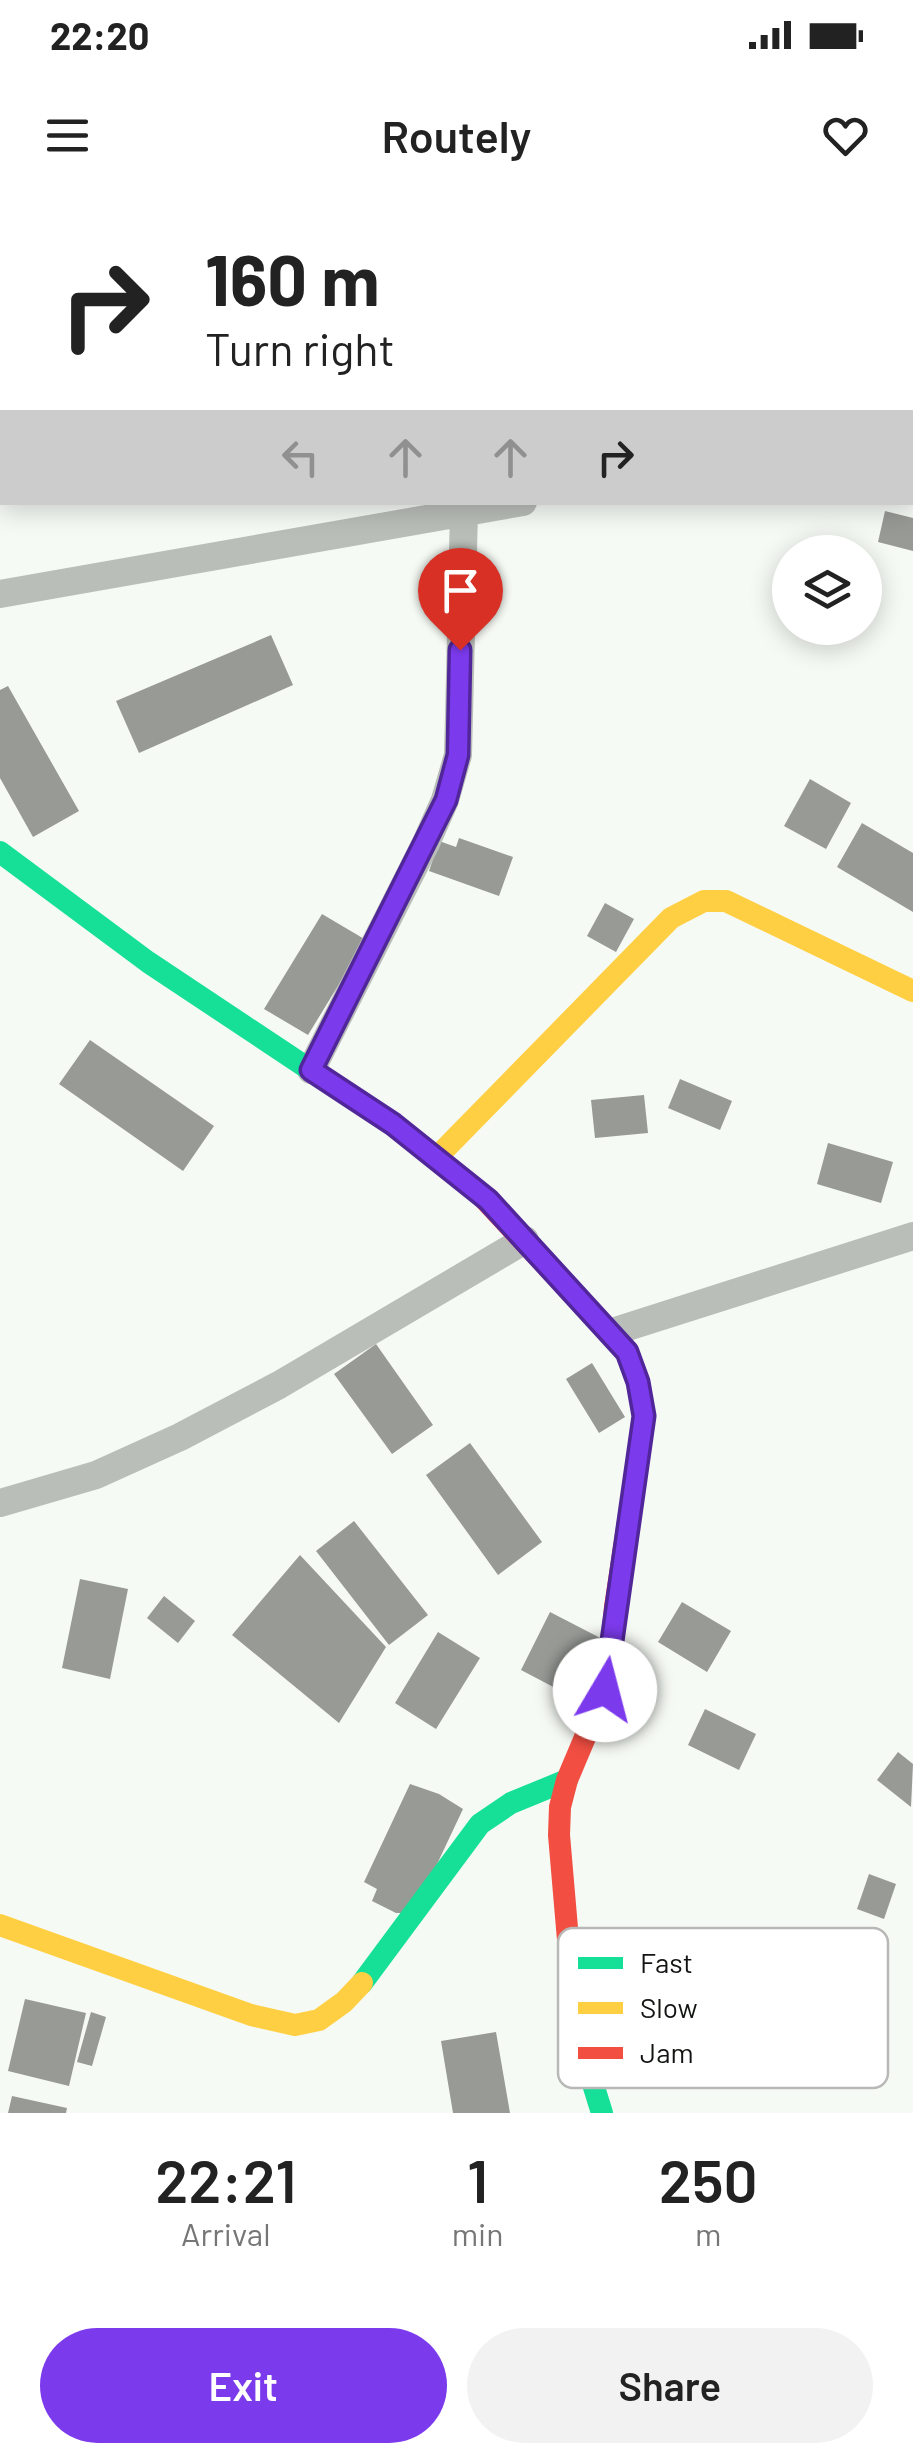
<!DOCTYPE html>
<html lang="en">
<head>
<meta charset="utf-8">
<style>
	body { margin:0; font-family:Barlow,sans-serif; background:#f2f2f2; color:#222; height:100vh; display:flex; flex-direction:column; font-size:38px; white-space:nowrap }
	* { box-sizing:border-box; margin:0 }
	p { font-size:32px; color:#767676 }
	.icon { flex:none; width:55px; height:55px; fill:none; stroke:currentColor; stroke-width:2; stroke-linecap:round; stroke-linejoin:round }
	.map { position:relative; height:1913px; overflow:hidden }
	.side { display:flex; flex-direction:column; background:#fff; flex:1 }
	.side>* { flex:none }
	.banner { position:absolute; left:0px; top:0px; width:915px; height:305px; box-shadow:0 5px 25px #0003; background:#fff; color:#222; overflow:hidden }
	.fabs { position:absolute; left:772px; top:335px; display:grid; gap:20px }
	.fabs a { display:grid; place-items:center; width:110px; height:110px; border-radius:50%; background:#fff; box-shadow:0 5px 25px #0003; font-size:50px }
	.pin { position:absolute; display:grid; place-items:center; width:85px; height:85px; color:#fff; margin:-102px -42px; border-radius:50% 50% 50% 0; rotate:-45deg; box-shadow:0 0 10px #0007 }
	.pin .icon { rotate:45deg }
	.me { position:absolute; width:110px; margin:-55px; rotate:8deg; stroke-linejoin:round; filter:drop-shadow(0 0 8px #0008) }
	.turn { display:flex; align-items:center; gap:35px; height:210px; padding:0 40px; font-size:45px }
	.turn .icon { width:130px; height:130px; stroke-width:2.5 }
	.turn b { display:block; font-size:70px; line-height:85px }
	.lanes { display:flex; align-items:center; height:95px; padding:0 40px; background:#0003; justify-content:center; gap:50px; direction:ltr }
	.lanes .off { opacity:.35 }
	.eta { display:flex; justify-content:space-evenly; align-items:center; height:170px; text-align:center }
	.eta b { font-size:60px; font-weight:600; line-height:70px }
	.primary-button { display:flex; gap:20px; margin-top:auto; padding:20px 40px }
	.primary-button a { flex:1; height:115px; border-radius:60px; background:#7c3aed; color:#fff; font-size:40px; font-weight:600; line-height:115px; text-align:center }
	.primary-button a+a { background:#f2f2f2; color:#222 }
	.status { display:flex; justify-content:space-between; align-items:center; height:70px; padding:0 50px; background:#fff; direction:ltr }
	.status svg { height:28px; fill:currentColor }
	header { display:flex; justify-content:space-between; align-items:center; height:130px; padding:0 40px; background:#fff; font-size:45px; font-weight:600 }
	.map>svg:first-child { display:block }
	.building { fill:#979a95 }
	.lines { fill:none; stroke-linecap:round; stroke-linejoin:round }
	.street { stroke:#babeb8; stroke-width:28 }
	.fast { stroke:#16e098; stroke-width:22 }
	.slow { stroke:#ffcf43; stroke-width:22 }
	.jam { stroke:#f24e42; stroke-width:22 }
	.route-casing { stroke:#51269a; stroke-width:25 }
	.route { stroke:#7c3aed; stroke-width:18 }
	.key { fill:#fff; stroke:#b8b8b7; stroke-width:2.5 }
	.key-label { font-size:28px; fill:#111410 }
</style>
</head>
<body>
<div class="status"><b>22:20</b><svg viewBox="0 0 49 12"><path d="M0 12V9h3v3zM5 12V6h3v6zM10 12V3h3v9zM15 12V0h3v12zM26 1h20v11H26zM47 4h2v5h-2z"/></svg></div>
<header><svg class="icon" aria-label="menu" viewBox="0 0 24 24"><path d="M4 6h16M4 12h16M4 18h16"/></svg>Routely<svg class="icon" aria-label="heart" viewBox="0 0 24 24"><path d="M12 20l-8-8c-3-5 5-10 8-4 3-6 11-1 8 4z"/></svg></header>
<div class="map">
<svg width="913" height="1913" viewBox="0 0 913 1913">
	<rect width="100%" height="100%" fill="#f6faf4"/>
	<path class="building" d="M885 311 913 318V351L878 342Z
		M271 435 293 485 139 553 116 501Z
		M8 486 79 611 33 637 0 578V490Z
		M810 579 851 603 826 649 784 626Z
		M862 623 913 653V712L837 667Z
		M459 638 513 657 499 696 429 671 439 641 456 647Z
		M605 703 634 719 616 752 587 736Z
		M322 714 366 740 308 835 264 809Z
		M90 840 214 926 183 971 59 884Z
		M680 879 732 901 720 930 668 908Z
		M644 895 648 933 595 938 591 900Z
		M828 943 893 962 881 1003 817 984Z
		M376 1144 433 1225 392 1254 334 1174Z
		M592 1163 625 1217 599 1233 566 1179Z
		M470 1243 542 1342 498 1375 426 1275Z
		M354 1321 428 1415 389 1445 316 1351Z
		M300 1355 386 1447 339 1523 232 1435Z
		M80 1379 128 1389 110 1479 62 1468Z
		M164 1396 195 1421 178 1443 147 1418Z
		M682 1402 731 1431 707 1472 658 1442Z
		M550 1412 610 1443 580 1501 521 1470Z
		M438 1432 480 1458 436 1529 395 1503Z
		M705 1509 756 1534 739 1570 688 1545Z
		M898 1552 913 1564 911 1607 877 1580Z
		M410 1584 439 1594 463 1609 414 1713H396L372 1701 377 1689 364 1682Z
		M869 1674 896 1684 884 1719 857 1709Z
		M25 1799 86 1813 69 1886 8 1871Z
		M91 1812 106 1817 92 1866 77 1862Z
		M496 1832 510 1913H453L441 1841Z
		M12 1896 67 1908 66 1913H8Z"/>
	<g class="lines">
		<path class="street" d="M607 0 610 2
			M912 271H913
			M0 394 523 302
			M311 870 426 643 445 600 458 555 464 311
			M612 1132 913 1036
			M0 1303 96 1275 180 1237 279 1185 525 1040"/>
		<path class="fast" d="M0 652 148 762 393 925 475 989
			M570 1763 575 1826 602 1913
			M362 1783 480 1624 511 1603 567 1580"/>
		<path class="slow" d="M437 957 671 718 704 701H726L913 791
			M0 1725 251 1815 295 1825 319 1820 344 1802 362 1783"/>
		<path class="jam" d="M475 989 627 1152 638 1182 644 1216 615 1407 609 1472 605 1490 567 1580 560 1607 559 1635 570 1763"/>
	</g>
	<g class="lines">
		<defs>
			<path id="route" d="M460 450 458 555 446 600 311 870 393 924 488 1000 627 1152 638 1182 644 1216 605 1490"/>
		</defs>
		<use href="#route" class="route-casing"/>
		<use href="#route" class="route"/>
	</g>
	<rect x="558" y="1728" width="330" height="160" rx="15" class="key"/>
	<rect x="578" y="1757" width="45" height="12" fill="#16e098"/>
	<rect x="578" y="1802" width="45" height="12" fill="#ffcf43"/>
	<rect x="578" y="1847" width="45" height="12" fill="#f24e42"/>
	<g class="key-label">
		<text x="640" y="1773">Fast</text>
		<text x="640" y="1818">Slow</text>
		<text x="640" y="1863">Jam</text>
	</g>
</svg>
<div class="fabs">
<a><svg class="icon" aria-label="layers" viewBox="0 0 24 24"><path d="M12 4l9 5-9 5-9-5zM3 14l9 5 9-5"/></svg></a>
</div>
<div class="pin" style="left:460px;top:450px;background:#d93025"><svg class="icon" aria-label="arrive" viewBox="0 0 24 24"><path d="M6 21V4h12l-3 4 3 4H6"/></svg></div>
<svg class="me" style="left:605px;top:1490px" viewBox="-20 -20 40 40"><circle r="19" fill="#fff"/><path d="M0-13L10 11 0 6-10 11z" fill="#7c3aed"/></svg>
<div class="banner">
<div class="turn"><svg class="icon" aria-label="right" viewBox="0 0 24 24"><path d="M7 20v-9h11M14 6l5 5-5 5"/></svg><div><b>160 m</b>Turn right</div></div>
<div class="lanes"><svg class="icon off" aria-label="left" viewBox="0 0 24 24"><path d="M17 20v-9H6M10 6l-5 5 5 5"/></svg><svg class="icon off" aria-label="ahead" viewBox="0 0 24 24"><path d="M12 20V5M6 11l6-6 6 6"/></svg><svg class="icon off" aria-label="ahead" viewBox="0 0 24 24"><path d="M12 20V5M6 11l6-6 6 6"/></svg><svg class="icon" aria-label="right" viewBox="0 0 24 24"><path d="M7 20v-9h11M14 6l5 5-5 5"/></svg></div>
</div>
</div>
<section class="side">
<div class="eta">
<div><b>22:21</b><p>Arrival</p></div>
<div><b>1</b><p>min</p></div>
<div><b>250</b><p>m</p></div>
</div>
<div class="primary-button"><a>Exit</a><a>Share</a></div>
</section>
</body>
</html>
